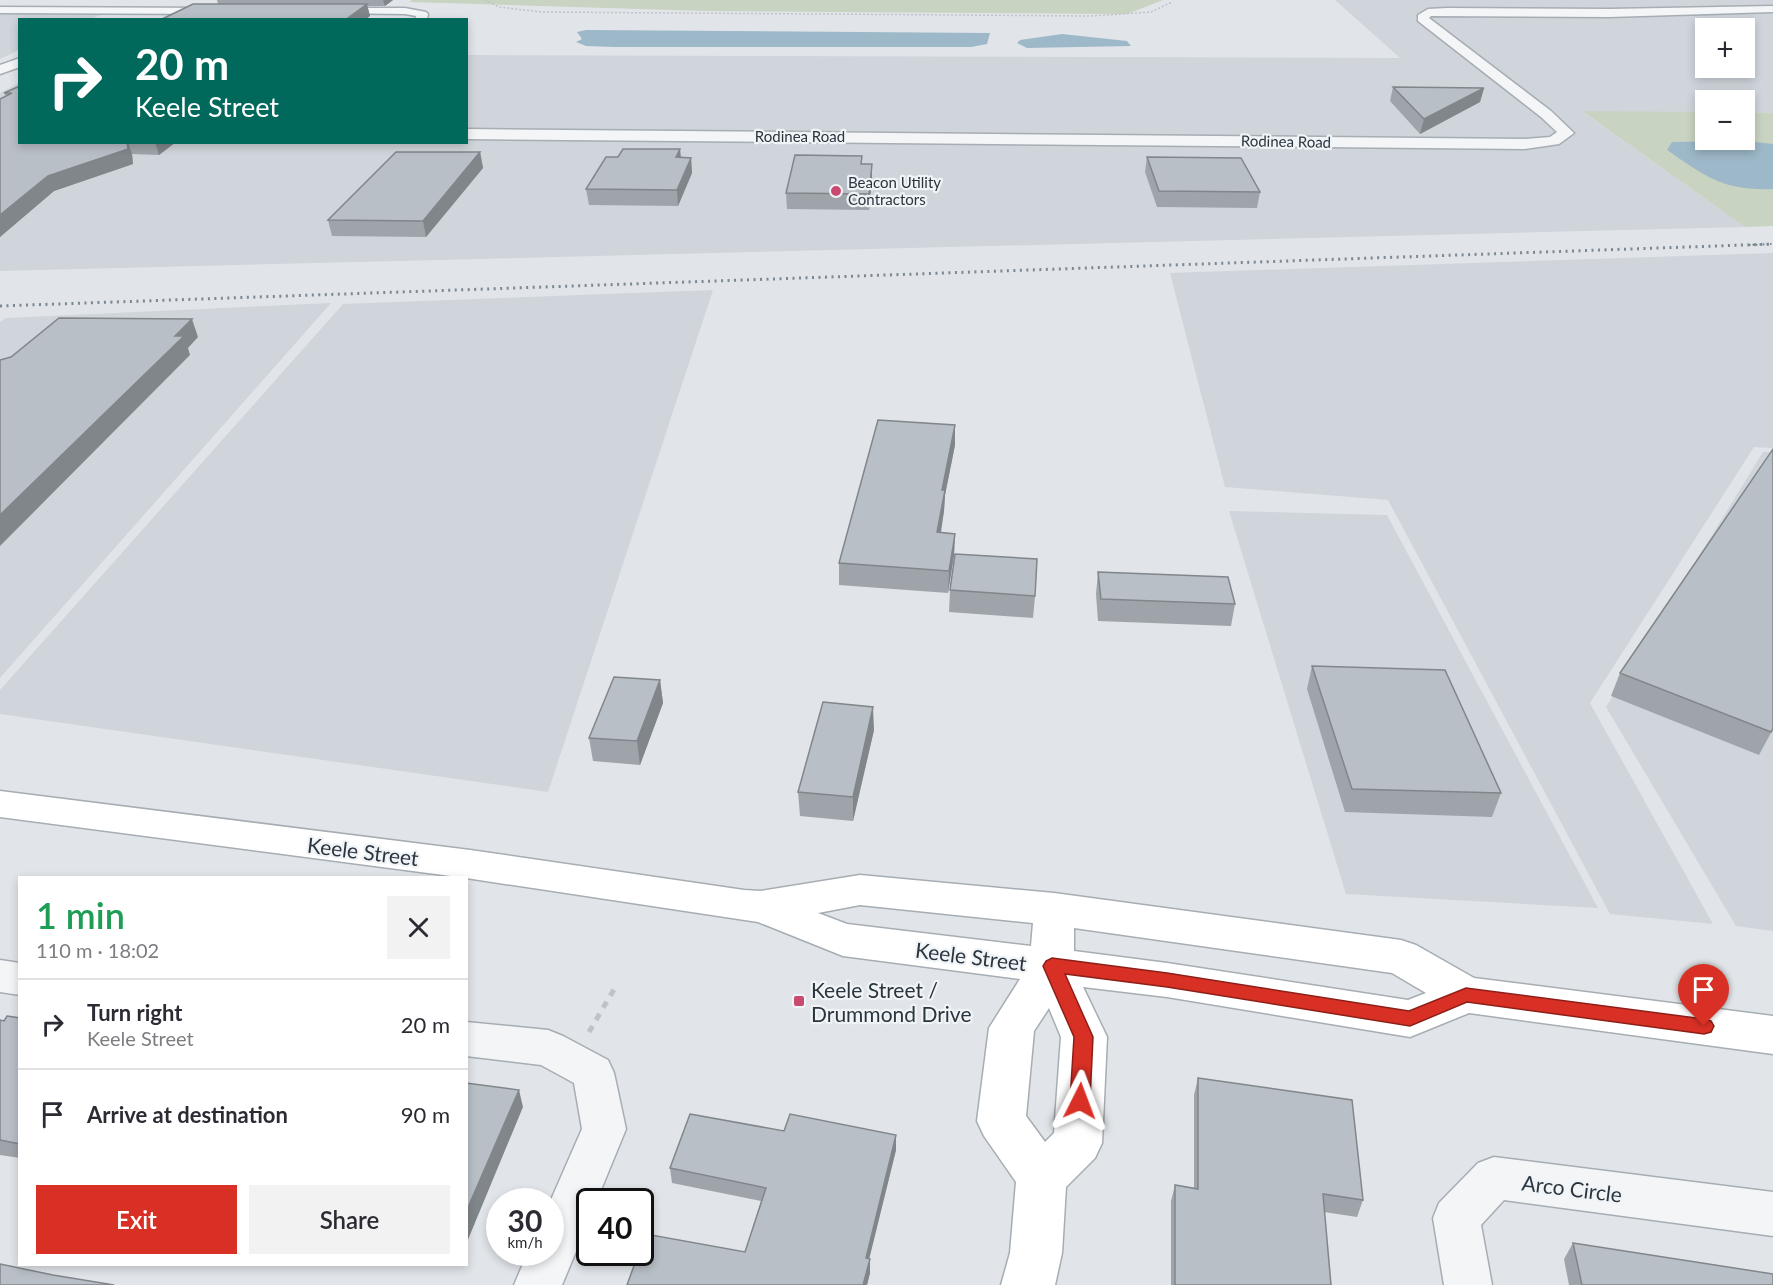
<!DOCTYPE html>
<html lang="en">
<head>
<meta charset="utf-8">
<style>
	body { margin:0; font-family:Lato,sans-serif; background:#f2f2f3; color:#2b2b33; height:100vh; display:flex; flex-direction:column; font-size:22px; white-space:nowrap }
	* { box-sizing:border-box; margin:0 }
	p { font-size:20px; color:#7c7c81 }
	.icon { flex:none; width:33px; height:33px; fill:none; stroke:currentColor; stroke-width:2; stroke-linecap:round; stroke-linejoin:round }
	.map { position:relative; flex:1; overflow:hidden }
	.drawer { position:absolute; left:18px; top:876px; width:450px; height:390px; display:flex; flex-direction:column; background:#fff; border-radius:0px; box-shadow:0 3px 9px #0003 }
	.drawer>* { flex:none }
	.top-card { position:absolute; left:18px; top:18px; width:450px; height:126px; border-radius:0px; box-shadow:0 3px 9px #0003; background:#00695c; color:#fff; overflow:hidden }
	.controls { position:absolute; left:1695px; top:18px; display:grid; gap:12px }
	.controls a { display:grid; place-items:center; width:60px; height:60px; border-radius:0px; background:#fff; box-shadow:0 3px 9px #0003; font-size:30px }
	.speed { position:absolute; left:486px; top:1188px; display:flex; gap:12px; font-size:30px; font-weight:700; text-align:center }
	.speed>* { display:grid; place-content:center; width:78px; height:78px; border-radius:50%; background:#fff; box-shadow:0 3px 9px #0003; line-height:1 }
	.speed small { font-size:15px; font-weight:400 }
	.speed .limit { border:3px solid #111; border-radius:9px; background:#fff; color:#111 }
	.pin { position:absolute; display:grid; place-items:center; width:51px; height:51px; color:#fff; margin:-62px -26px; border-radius:50% 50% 50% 0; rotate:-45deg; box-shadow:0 0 6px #0007 }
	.pin .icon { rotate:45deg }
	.me { position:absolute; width:66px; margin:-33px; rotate:3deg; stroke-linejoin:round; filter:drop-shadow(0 0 4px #0008) }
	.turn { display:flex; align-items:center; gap:21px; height:126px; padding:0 18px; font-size:27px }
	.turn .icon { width:78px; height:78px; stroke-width:2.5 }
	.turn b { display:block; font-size:42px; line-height:51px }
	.round { display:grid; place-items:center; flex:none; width:63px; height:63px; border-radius:0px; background:#f2f2f3 }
	.headline { display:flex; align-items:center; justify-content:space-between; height:102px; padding:0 18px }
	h1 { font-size:36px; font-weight:600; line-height:45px; color:#1e9e55 }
	.cta { display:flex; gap:12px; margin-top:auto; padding:12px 18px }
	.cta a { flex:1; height:69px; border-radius:0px; background:#d93025; color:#fff; font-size:24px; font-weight:600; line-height:69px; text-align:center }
	.cta a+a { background:#f2f2f3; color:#2b2b33 }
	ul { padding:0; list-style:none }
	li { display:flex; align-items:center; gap:18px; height:90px; padding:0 18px; border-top:2px solid #e1e1e2 }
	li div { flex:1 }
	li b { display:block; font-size:22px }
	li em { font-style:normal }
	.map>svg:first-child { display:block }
	.built { fill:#cfd5db; fill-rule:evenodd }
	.green { fill:#c9d3c2 }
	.water { fill:#9db8c8 }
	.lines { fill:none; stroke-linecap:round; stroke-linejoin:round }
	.street-casing { stroke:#a6adb3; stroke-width:3 }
	.secondary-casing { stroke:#a6adb3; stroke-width:3 }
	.path-far1 { stroke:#bfc3c7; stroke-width:1.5; stroke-dasharray:2 2; stroke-linecap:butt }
	.path { stroke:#bfc3c7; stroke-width:5; stroke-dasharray:7 7; stroke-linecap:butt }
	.street { fill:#f3f5f7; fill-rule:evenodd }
	.secondary { fill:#fff; fill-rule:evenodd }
	.rail-far1 { stroke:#7b8792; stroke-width:2; stroke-dasharray:1.5 2; stroke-linecap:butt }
	.rail { stroke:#7b8792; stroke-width:3; stroke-dasharray:2 4.5; stroke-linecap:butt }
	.wall { fill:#9ea4aa }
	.shaded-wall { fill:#81868b }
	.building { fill:#b8bfc6; stroke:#81868b; stroke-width:1.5 }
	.route { fill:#d93025; stroke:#8d1f18; stroke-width:1.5 }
	.poi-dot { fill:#ca4a6f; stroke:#f0f4f6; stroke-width:2 }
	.labels { text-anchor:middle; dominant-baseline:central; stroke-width:4.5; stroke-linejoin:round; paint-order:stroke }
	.far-street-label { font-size:15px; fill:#2a3540; stroke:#f0f4f6 }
	.far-poi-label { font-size:15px; fill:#2a3540; stroke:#f0f4f6; text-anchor:start }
	.near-street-label { font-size:21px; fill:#2a3540; stroke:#f0f4f6 }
	.near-poi-label { font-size:21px; fill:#2a3540; stroke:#f0f4f6; text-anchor:start }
</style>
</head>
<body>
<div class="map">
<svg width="1773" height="1285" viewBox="0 0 1773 1285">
	<rect width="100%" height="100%" fill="#e1e5e9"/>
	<path class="built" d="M1335 0H1773V113L1745 112 1744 100H1706L1705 112H1583L1745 227 0 271V93L19 83 20 142H466L467 55 1400 58ZM1706 28H1744V68H1706Z
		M0 14H103L91 19 20 20 19 50 0 59Z
		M1773 253V448L1754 447 1590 703 1713 924 1610 914 1388 500 1225 487 1170 273Z
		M713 290 548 792 0 714V690L343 304Z
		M331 303 0 678V322L6 318Z
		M1763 452H1773V931L1736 926 1606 707Z
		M1229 511 1387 515 1598 908 1346 894Z"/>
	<path class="green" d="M412 0H1163L1127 14 705 11 409 2Z
		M1582 111 1705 112 1706 140H1744L1745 112 1773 113V226L1745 227Z"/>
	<path class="water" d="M586 30 990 33 987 44 971 47H614L586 46 576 42 582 39 577 32Z
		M1062 34 1127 41 1131 46 1027 48 1017 43 1020 40Z
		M1745 141 1773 144V189C1724 191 1706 177 1667 150L1672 142Z"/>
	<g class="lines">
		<defs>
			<path id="street" d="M1773 6V12L1609 17 1431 16 1429 18 1551 111 1574 133 1559 144 1525 149 466 139V129L1525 139 1550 137 1557 132 1541 117 1418 21V15L1428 9 1447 8 1609 9Z
				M0 7 219 8 225 11 219 14 0 13Z
				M327 8H405L426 12 428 14 427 20H415L416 16 405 14 323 13 321 11Z
				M20 58V67L0 74V65Z
				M0 960 20 963V995L0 992Z
				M466 1022 548 1030 563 1036 608 1060 614 1073 626 1129 596 1202H590V1218L562 1285H514L528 1252H550V1202L582 1129 574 1083 541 1065 466 1056Z
				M1494 1157 1773 1192V1236L1504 1200 1481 1225 1492 1285H1444L1433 1218 1439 1203 1478 1163Z"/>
			<path id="secondary" d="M0 791 470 850 744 890 761 891 860 875 1054 893 1401 940 1416 945 1474 978 1773 1016V1054L1469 1013 1410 1037 1167 997 1083 987 1107 1037 1102 1143 1095 1158 1066 1187 1062 1253 1055 1285H1001L1010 1253 1016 1182 984 1136 977 1121 989 1028 1020 979 843 956 758 922 466 878 0 817ZM860 905 1033 923 1031 946 847 924 818 913ZM1074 928 1392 973 1426 993 1408 1000 1167 963 1074 951ZM1049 1008 1061 1037 1054 1133 1045 1142 1026 1116 1034 1031Z"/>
		</defs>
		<use href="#street" class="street-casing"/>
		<use href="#secondary" class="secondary-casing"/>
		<path class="path-far1" d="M485 0 499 7 541 12 1091 16 1151 12 1170 3V0"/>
		<path class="path" d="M589 1032 616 986"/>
		<use href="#street" class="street"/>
		<use href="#secondary" class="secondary"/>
		<path class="rail-far1" d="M1749 245 1773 244"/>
		<path class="rail" d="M0 306 1773 244"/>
	</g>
	<path class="wall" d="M217 0H393L385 6H367L370 16 218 4Z
		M20 86V142H176L159 155 132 154 133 164 54 191 0 237V99L6 96 4 93Z
		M1393 87 1484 88 1480 102 1420 134 1390 101Z
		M680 149 681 157 691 158 692 173 678 206 589 205 586 189 618 157Z
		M480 152 483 168 426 237 332 236 328 220Z
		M862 156V164H872V179L869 210 787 209 786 193Z
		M1147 157 1260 192 1257 208 1157 207 1145 172Z
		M955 445 945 495 944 511 941 533 955 534 954 555 948 593 839 585V563Z
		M1098 572 1235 604 1231 626 1098 621 1096 594Z
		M950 590 1035 596 1033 618 949 612Z
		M1312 666 1501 793 1492 817 1345 812 1307 689Z
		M1620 673 1773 729 1759 755 1611 696Z
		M660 680 663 703 640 765 593 761 589 738Z
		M874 730 853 821 800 816 798 792Z
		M20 1018V1158L0 1155V1020L4 1021Z
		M1198 1078 1363 1200 1357 1217 1324 1212 1331 1285H1171V1201L1175 1185 1194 1188V1095Z
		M784 1131 896 1135V1150L869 1258 870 1273 867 1285H627L745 1252 761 1201 672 1183 670 1168Z
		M1573 1243 1773 1285H1569L1564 1259Z"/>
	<path class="shaded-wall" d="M383 0H393L385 6Z
		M367 4 370 16 365 20H345Z
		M1484 88 1480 102 1420 134 1424 119Z
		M128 142 132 154 133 164 54 191 0 237V215L48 176Z
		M155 142H176L159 155Z
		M680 149 681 164 676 157Z
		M480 152 483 168 426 237 423 221Z
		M691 158 692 173 678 206 677 190Z
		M872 164V179L869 210V194Z
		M192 319 198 337 188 348 190 355 0 546V515Z
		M955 425V445L945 495 944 511 937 554V532L942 490Z
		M955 534 954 555 948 593 949 571Z
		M660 680 663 703 640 765 637 741Z
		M873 707 874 730 853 821V797Z
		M519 1090 523 1107 467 1242 466 1212Z
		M896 1135V1150L866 1272V1258Z
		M870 1259V1273L867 1285H863Z"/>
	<path class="building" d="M193 4H367L345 20H160Z
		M20 86V142H127L128 149 48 176 0 215V99L12 93H4Z
		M1393 87 1484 88 1424 119Z
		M623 149H680L676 157 691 158 677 190 586 189 606 157H618Z
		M396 152H480L423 221 328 220Z
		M795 155 862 156 861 164H872L869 194 786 193Z
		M1147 157 1241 158 1260 192 1159 191Z
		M59 318 192 319 175 336H184L0 515V360L11 357Z
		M878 420 955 425 942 490H945L937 532 955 534 949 571 839 563Z
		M1773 449V729L1771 732 1620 673Z
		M955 554 1037 559 1035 596 950 590Z
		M1098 572 1228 577 1235 604 1101 599Z
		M1312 666 1445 670 1501 793 1352 789Z
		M614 677 660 680 637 741 589 738Z
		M823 702 873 707 853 797 798 792Z
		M7 1016 20 1018V1144L0 1140V1020L4 1021Z
		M1198 1078 1352 1100 1363 1200 1323 1194 1331 1285H1175V1185L1198 1189Z
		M466 1083 519 1090 466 1212Z
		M690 1114 784 1131 790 1114 896 1135 866 1258 870 1259 863 1285H627L639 1252H640V1248L646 1234 745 1252 766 1188 670 1168Z
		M1573 1243 1773 1274V1285H1582Z
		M0 1264 53 1275 114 1285H0Z"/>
	<path class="route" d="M1052 958 1167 973 1409 1011 1466 988 1704 1019 1711 1021 1714 1026 1711 1032 1704 1034 1467 1002 1410 1026 1167 987 1065 974 1093 1037 1090 1101 1087 1107 1080 1109 1073 1107 1070 1101 1074 1037 1043 966 1046 961Z"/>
	<g class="poi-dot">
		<circle cx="836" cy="191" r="6"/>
		<rect x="793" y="995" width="12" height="12" rx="3"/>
	</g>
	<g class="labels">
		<g class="far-street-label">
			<text x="800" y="136">Rodinea Road</text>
			<text transform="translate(1286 141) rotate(1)">Rodinea Road</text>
		</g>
		<g class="far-poi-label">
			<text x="848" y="182">Beacon Utility<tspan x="848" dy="17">Contractors</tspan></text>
		</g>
		<g class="near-street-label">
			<text transform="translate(363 851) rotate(7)">Keele Street</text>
			<text transform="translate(971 956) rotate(7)">Keele Street</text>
			<text transform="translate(1572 1188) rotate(7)">Arco Circle</text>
		</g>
		<g class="near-poi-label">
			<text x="811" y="989">Keele Street /<tspan x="811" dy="24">Drummond Drive</tspan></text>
		</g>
	</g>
</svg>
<div class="controls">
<a>+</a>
<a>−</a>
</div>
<div class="speed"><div>30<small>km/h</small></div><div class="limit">40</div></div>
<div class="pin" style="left:1704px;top:1026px;background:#d93025"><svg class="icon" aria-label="arrive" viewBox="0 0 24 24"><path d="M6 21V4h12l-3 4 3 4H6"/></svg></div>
<svg class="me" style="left:1080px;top:1101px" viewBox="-20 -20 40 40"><path d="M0-17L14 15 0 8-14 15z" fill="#d93025" stroke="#fff" stroke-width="4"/></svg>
<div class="top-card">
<div class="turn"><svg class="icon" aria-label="right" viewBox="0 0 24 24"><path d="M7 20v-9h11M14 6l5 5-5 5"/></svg><div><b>20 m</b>Keele Street</div></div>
</div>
<section class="drawer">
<div class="headline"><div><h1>1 min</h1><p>110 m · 18:02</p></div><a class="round"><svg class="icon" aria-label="close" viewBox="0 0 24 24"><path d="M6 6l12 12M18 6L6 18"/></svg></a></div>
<ul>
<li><svg class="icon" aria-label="right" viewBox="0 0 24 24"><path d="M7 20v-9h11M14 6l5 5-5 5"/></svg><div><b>Turn right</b><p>Keele Street</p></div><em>20 m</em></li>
<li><svg class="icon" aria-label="arrive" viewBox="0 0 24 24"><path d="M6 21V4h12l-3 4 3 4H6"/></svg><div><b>Arrive at destination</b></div><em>90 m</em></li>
</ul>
<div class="cta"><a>Exit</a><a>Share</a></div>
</section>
</div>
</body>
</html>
